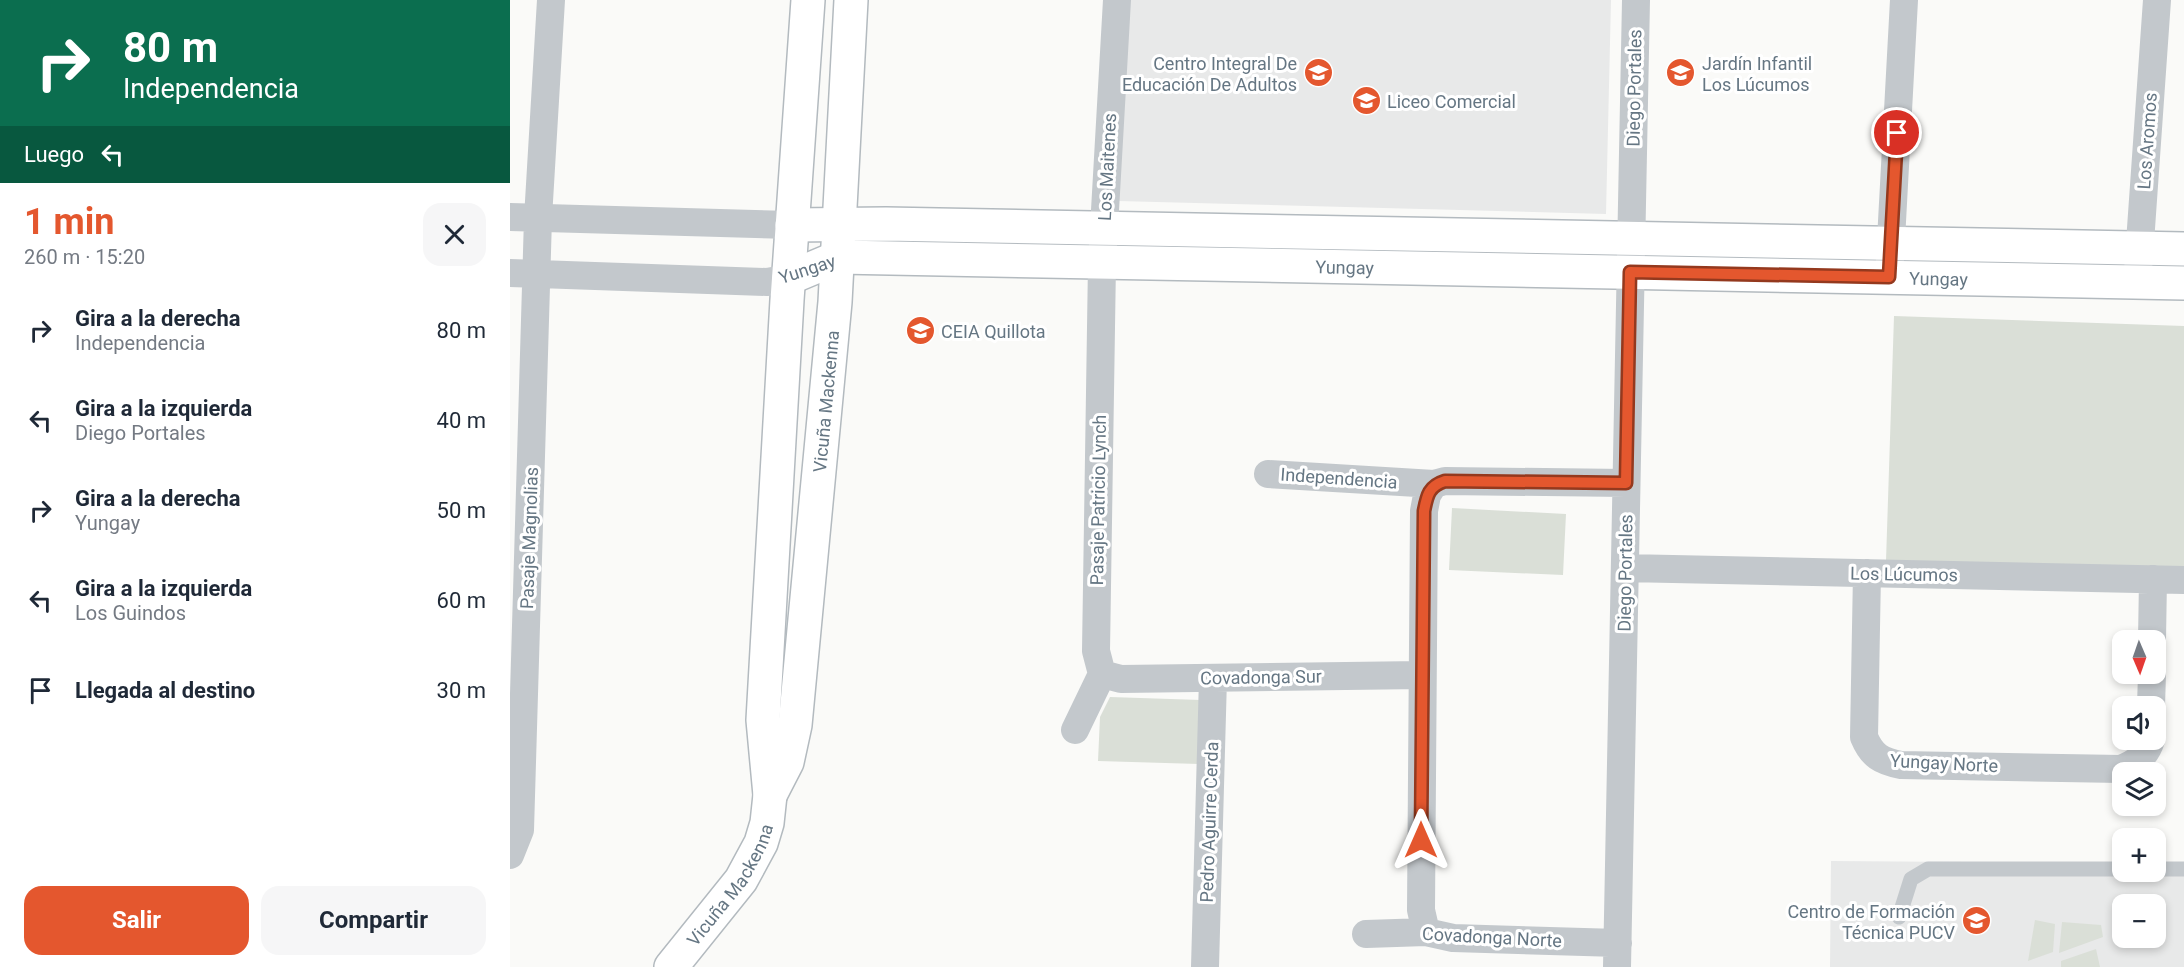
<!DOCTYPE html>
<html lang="es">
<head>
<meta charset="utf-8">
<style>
	body { margin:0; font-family:Roboto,sans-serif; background:#f6f6f7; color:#1f2937; height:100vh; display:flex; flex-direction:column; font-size:22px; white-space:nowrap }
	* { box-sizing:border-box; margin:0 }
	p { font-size:20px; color:#747a83 }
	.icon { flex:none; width:33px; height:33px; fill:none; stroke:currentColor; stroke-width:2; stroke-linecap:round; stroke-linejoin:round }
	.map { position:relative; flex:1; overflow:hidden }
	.side { display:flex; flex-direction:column; background:#fff; width:510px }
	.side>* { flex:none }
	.top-card { background:#0b6e4f; color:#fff; overflow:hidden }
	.needle { width:39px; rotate:178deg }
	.controls { position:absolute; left:1602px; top:630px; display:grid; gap:12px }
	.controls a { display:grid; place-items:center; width:54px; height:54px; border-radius:12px; background:#fff; box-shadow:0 3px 9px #0003; font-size:30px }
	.pin { position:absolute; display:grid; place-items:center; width:51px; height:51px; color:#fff; margin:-26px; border:3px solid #fff; border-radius:50%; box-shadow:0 2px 6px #0007 }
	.me { position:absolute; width:66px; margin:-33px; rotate:0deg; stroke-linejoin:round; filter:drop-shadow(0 0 4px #0008) }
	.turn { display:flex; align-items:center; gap:21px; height:126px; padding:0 24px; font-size:27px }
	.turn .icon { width:78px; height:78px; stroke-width:2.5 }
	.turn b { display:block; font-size:42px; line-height:51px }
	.then { display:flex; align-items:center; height:57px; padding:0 24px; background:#0003; gap:12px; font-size:22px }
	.round { display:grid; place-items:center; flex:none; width:63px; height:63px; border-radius:18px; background:#f6f6f7 }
	.headline { display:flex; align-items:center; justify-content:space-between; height:102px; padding:0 24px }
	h1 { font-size:36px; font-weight:700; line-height:45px; color:#e4572e }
	.primary-button { display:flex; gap:12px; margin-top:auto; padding:12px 24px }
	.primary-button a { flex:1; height:69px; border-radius:18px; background:#e4572e; color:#fff; font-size:24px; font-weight:700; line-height:69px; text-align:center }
	.primary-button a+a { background:#f6f6f7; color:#1f2937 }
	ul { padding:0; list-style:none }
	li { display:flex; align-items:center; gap:18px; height:90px; padding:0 24px }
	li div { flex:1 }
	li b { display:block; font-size:22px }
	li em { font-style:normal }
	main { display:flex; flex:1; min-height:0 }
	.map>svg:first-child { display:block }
	.built { fill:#e8e9e9; fill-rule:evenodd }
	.green { fill:#dadfd7 }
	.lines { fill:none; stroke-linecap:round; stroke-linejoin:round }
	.secondary-casing { stroke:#b3babf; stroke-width:36 }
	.lane { stroke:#c3c8cc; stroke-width:15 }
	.street { stroke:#c3c8cc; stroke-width:28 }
	.secondary { stroke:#fff; stroke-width:33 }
	.route-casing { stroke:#94391e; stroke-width:15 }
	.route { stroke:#e4572e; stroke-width:10 }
	.labels { text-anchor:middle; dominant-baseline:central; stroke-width:6; stroke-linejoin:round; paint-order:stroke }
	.poi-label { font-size:18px; fill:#657683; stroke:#fff; text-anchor:start }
	.street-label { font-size:18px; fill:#657683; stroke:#fff }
</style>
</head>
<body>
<main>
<section class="side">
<div class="top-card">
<div class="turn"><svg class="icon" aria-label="right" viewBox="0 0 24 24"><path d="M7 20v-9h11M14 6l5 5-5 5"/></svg><div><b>80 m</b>Independencia</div></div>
<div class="then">Luego<svg class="icon" aria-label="left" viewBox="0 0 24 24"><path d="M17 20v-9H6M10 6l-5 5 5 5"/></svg></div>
</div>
<div class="headline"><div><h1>1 min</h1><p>260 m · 15:20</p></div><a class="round"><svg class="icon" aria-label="close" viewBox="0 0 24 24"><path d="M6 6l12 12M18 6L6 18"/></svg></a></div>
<ul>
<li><svg class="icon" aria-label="right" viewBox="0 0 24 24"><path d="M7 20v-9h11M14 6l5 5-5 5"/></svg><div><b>Gira a la derecha</b><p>Independencia</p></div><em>80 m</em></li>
<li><svg class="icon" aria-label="left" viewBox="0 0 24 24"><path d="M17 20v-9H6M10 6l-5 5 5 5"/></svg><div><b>Gira a la izquierda</b><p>Diego Portales</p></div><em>40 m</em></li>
<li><svg class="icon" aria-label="right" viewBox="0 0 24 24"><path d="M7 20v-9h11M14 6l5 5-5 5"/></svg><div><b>Gira a la derecha</b><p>Yungay</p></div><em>50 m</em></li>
<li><svg class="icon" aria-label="left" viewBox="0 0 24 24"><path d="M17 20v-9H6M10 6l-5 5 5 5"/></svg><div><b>Gira a la izquierda</b><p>Los Guindos</p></div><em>60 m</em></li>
<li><svg class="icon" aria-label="arrive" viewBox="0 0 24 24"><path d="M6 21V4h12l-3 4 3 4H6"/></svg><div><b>Llegada al destino</b></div><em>30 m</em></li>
</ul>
<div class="primary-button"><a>Salir</a><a>Compartir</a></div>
</section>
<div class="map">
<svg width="1674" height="967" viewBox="0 0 1674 967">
	<rect width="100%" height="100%" fill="#fafaf8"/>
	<path class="built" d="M618 0H1101L1096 214 608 201Z
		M1321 861 1612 863V872H1646L1674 864V967H1320ZM1612 904H1646V938H1612Z"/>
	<path class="green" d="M1384 316 1674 326V571L1376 561Z
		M942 508 1056 514 1053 575 939 570Z
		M600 697 691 700 689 764 588 761 590 717Z
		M1525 920 1545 924 1543 952 1518 961Z
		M1552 922 1591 925 1593 937 1549 953Z
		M1586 949 1590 967H1551V961Z"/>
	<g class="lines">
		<defs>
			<g id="secondary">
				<path d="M282 225 376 224 1674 249"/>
				<path id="s1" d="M279 278 329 257 1674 283"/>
				<path id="s2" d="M260 795 277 762 285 725 325 302 341 0"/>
				<path id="s3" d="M161 967 231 880 251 843 257 823 260 795 253 720 277 300 298 0"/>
			</g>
		</defs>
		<use href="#secondary" class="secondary-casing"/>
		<path class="lane" d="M1646 869H1674
			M1389 917 1401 879 1418 869H1612"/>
		<path class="street" d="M0 217 282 225
			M1628 271 1647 0
			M0 273 257 282 279 278
			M1379 277 1394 0
			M758 474 924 484 935 481 1116 483
			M1115 568 1674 580
			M1357 573 1354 737C1362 756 1371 761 1391 765L1611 769C1626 763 1636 756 1641 740
			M1642 640 1643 579
			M592 674 611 679 911 675
			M1641 706 1642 674
			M565 730 592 674 586 651 592 263 607 0
			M0 855 10 830 28 218 41 0
			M916 932 911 910 914 511 917 495 924 484
			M856 934 916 932 943 938 1108 943
			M695 967 703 678
			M1107 967 1126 0"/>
		<use href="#secondary" class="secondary"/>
	</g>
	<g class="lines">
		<defs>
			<path id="route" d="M911 840 914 511C917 495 919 486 935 481L1116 483 1120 272 1379 277 1387 133"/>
		</defs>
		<use href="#route" class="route-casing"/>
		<use href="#route" class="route"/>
	</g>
	<defs>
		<symbol id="school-disc" viewBox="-11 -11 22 22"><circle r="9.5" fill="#e4572e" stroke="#fff"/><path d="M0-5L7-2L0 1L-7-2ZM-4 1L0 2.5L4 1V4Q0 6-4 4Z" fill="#fff"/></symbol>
		<symbol id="university-disc" viewBox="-11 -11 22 22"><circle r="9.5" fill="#e4572e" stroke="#fff"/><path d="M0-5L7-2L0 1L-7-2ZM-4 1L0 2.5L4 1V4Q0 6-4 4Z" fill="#fff"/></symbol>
	</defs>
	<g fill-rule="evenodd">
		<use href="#school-disc" x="792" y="56" width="33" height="33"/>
		<use href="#school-disc" x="1154" y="56" width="33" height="33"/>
		<use href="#school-disc" x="840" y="84" width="33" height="33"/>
		<use href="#school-disc" x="394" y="314" width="33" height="33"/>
		<use href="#university-disc" x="1450" y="904" width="33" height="33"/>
	</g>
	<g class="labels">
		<g class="poi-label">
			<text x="787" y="63" text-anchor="end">Centro Integral De<tspan x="787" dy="21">Educación De Adultos</tspan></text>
			<text x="1192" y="63">Jardín Infantil<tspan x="1192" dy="21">Los Lúcumos</tspan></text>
			<text x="877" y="101">Liceo Comercial</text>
			<text x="431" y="331">CEIA Quillota</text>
			<text x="1445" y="911" text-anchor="end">Centro de Formación<tspan x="1445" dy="21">Técnica PUCV</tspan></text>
		</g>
		<g class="street-label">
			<text transform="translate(1124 88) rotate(-89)">Diego Portales</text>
			<text transform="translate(1637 141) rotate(-86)">Los Aromos</text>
			<text transform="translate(597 167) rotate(-87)">Los Maitenes</text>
			<text stroke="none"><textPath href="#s1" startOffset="560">Yungay</textPath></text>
			<text transform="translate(297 269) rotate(-18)">Yungay</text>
			<text stroke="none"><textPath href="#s1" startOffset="1154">Yungay</textPath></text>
			<text stroke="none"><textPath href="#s2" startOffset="400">Vicuña Mackenna</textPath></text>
			<text transform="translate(829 478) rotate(4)">Independencia</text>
			<text transform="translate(588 500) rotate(-89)">Pasaje Patricio Lynch</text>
			<text transform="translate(19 538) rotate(-88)">Pasaje Magnolias</text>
			<text transform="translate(1115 573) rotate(-89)">Diego Portales</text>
			<text transform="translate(1394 574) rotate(1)">Los Lúcumos</text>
			<text transform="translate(751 677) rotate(-1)">Covadonga Sur</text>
			<text transform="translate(1434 763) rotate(3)">Yungay Norte</text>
			<text transform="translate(699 822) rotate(-88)">Pedro Aguirre Cerda</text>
			<text stroke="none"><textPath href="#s3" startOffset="102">Vicuña Mackenna</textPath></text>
			<text transform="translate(982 937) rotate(3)">Covadonga Norte</text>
		</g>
	</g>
</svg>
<div class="controls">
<a><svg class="needle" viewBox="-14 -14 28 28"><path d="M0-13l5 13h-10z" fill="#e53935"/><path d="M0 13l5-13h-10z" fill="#747a83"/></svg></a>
<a><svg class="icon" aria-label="sound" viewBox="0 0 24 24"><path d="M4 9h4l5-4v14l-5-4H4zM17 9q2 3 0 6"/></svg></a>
<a><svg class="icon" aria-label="layers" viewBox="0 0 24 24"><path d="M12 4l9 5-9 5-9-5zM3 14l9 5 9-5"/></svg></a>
<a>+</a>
<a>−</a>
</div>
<div class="pin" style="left:1387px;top:133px;background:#d93025"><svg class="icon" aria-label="arrive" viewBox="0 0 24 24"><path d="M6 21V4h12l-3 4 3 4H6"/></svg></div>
<svg class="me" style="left:911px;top:840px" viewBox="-20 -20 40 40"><path d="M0-17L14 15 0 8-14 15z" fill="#e4572e" stroke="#fff" stroke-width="4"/></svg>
</div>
</main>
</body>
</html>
